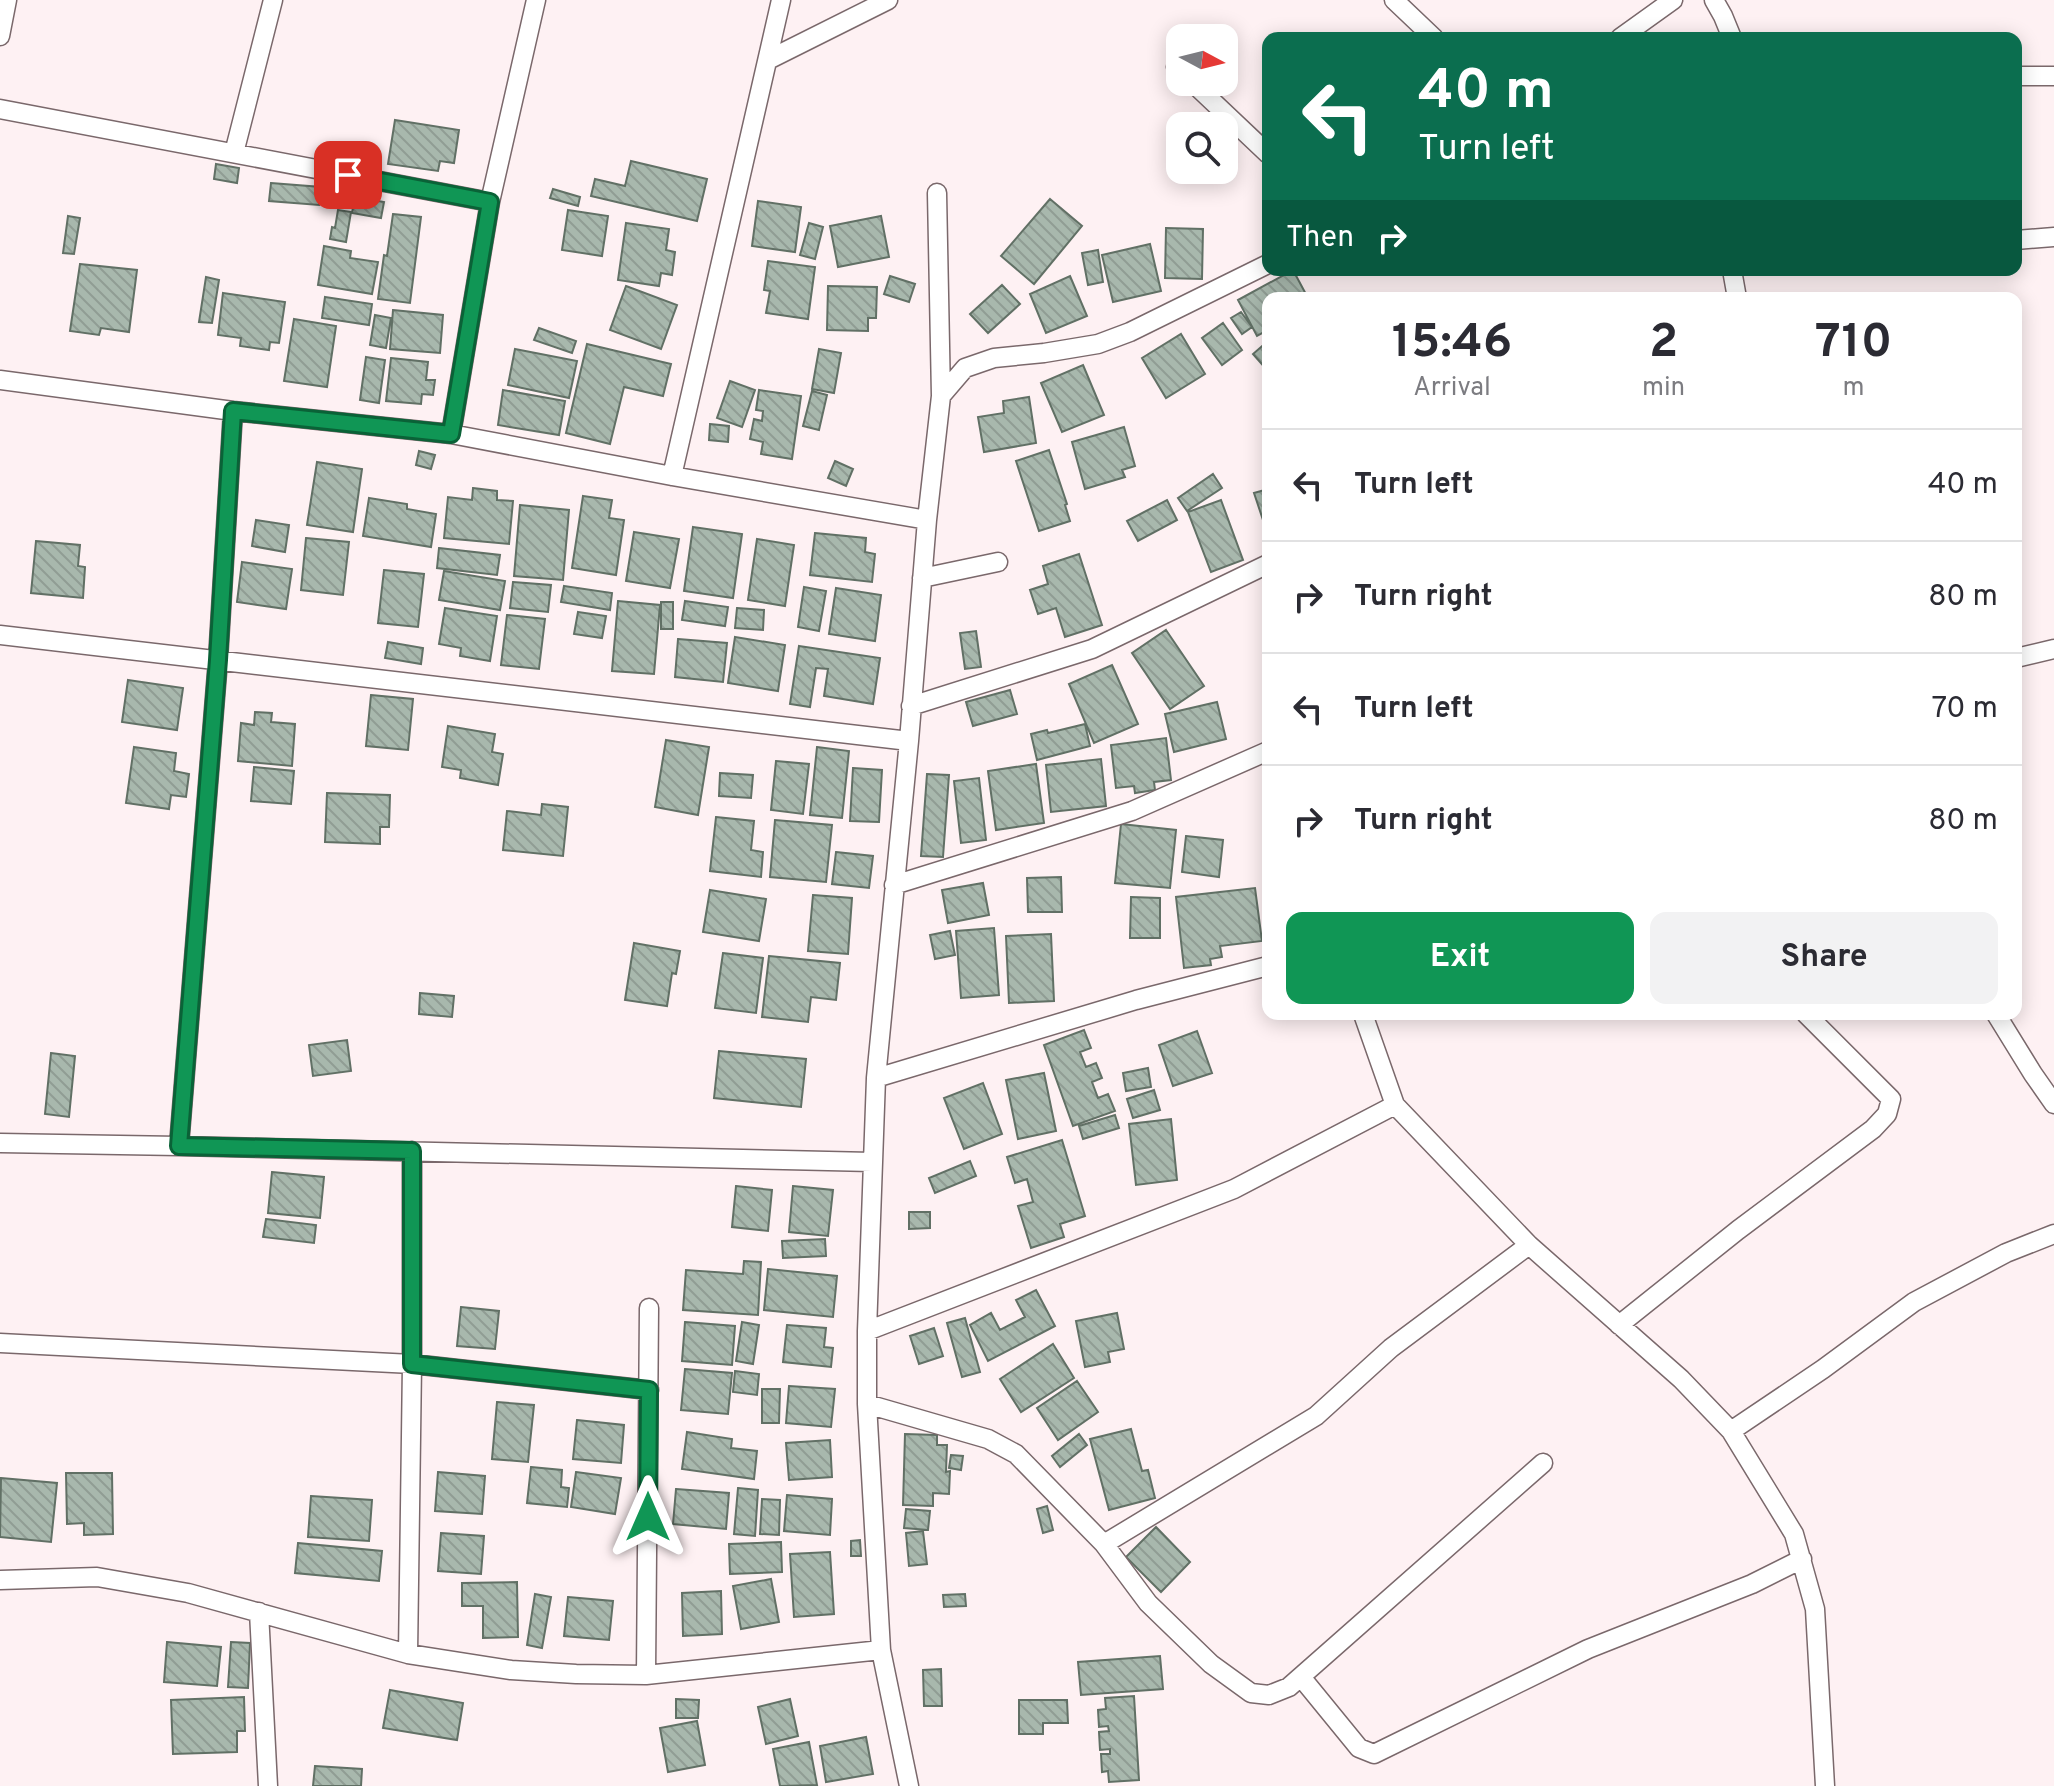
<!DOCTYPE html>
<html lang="en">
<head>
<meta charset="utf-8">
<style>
	body { margin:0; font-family:Overpass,sans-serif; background:#f2f2f3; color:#2b2b33; height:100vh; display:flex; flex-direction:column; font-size:30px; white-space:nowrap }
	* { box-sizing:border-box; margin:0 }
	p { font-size:26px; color:#7c7c81 }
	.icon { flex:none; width:44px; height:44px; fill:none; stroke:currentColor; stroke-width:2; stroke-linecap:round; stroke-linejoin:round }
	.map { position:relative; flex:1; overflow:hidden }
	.details { position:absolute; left:1262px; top:292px; width:760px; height:728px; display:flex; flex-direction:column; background:#fff; border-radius:16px; box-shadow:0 4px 20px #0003 }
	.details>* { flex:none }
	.hud { position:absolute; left:1262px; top:32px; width:760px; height:244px; border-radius:16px; box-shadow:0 4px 20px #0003; background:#0b6e4f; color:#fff; overflow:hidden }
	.needle { width:52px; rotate:97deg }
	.fabs { position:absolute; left:1166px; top:24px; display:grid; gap:16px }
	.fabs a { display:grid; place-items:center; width:72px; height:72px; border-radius:16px; background:#fff; box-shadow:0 4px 20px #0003; font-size:40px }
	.pin { position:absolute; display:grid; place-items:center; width:68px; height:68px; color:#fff; margin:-34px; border-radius:16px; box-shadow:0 4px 12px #0006 }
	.me { position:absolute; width:88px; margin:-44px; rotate:0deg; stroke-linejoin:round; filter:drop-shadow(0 0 6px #0008) }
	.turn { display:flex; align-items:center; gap:28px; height:168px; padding:0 24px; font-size:36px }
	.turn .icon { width:104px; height:104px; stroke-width:2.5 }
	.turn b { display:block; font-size:56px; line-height:68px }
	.then { display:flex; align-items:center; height:76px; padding:0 24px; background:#0003; gap:16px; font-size:30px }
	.eta { display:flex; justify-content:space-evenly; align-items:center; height:136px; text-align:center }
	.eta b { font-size:48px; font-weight:700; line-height:56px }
	.primary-button { display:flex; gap:16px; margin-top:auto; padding:16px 24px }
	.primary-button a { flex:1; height:92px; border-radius:16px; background:#109655; color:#fff; font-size:32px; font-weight:700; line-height:92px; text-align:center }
	.primary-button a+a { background:#f2f2f3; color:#2b2b33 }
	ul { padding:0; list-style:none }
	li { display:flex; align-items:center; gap:24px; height:112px; padding:0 24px; border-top:2px solid #e1e1e2 }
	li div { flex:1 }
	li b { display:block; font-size:30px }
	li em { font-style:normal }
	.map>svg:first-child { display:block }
	.building { fill:url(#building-back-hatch); stroke:#617065; stroke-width:2 }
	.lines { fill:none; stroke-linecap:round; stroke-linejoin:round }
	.minor-casing { stroke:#7a686b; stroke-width:21 }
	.minor { stroke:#fff; stroke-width:18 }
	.route-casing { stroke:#0a6237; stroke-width:20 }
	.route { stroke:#109655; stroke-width:14 }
</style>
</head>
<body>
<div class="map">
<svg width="2054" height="1786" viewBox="0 0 2054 1786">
	<defs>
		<pattern id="building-back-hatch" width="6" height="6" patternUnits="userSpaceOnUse" patternTransform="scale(2)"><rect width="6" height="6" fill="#a8b8ad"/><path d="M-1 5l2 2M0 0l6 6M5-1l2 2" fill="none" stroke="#909d94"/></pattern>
	</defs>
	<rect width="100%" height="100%" fill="#fef1f3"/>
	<path class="building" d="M395 120 459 130 454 163 440 161 438 171 388 164Z
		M631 161 707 179 697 221 591 196 595 179 625 186Z
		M216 164 239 168 237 183 214 179Z
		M271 183 321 187 319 205 269 201Z
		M553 189 580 197 578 206 550 198Z
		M355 197 384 202 381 218 352 213Z
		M1050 199 1082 226 1034 284 1001 256Z
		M758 201 801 207 795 252 752 246Z
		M338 210 351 212 346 242 330 239 332 227 335 228Z
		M568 210 608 216 602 256 562 250Z
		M393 214 421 217 410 303 378 299 384 255 387 256Z
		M68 216 80 218 74 254 63 253Z
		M881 216 889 257 838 267 830 226Z
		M626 223 669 229 666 250 675 252 672 275 661 273 659 286 618 280Z
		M809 223 823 227 815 259 800 255Z
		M1166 228 1203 229 1202 279 1165 278Z
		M1150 244 1161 291 1113 302 1102 255Z
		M324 246 351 251 350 258 378 262 372 294 318 285Z
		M1098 250 1103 282 1088 285 1082 253Z
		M768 261 815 267 808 319 766 313 770 291 764 290Z
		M80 264 137 270 129 332 101 328 99 335 70 331Z
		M1293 270 1308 298H1268V330L1257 336 1238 300Z
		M890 276 915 284 909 302 884 294Z
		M1070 276 1087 316 1046 333 1030 294Z
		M206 277 219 280 212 323 199 322Z
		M1002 285 1020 304 988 333 970 314Z
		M626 286 677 305 661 349 610 330Z
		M828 286 877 287 876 318H868V331L827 330Z
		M223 293 285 302 279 343 270 342 269 350 240 346 241 338 218 335Z
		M325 297 372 304 369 325 322 318Z
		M393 310 443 315 440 353 390 349Z
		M1241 312 1252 327 1242 334 1231 318Z
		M375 315 391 318 386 348 370 345Z
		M294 319 336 326 327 387 284 381Z
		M1223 323 1242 350 1222 365 1202 338Z
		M539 328 576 341 572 353 534 340Z
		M1181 334 1205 374 1166 398 1142 358Z
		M1268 341V371L1253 354Z
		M587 344 671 364 663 396 624 387 610 444 566 433Z
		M515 349 577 361 569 398 508 385Z
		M819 349 841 353 834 393 812 389Z
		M366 357 385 360 379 403 360 400Z
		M391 358 428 362 426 380H435L433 395 422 394 421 404 386 401Z
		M1083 365 1104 415 1062 432 1041 383Z
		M730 381 755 390 742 427 717 418Z
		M503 390 565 401 559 435 498 425Z
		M759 390 801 396 792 459 761 454 763 442 750 439 754 419 762 421 763 411 756 410Z
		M812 391 827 395 819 430 803 426Z
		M1029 397 1036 443 984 452 978 417 1004 413 1003 401Z
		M710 424 729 426 728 442 709 440Z
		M1124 427 1135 466 1122 470 1125 477 1085 489 1072 442Z
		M1049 450 1067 504 1065 505 1070 521 1039 531 1016 461Z
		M419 451 435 455 431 469 416 465Z
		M835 461 853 469 846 486 828 478Z
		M317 462 362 469 353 532 307 525Z
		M1213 474 1222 488 1187 511 1178 498Z
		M473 488 497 491V500L513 501 509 544 444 538 448 497 472 500Z
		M1268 489V529H1266L1254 493Z
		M583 496 612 500 609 518 624 520 616 575 572 568Z
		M369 498 407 504V509L436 514 431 547 363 536Z
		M1167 500 1177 520 1138 541 1127 521Z
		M1221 500 1243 560 1211 572 1188 512Z
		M520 505 569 510 563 580 514 576Z
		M256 520 289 525 285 552 252 546Z
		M693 527 742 534 733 598 684 591Z
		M634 532 679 539 670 588 626 581Z
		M815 533 866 538 865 552 875 554 872 582 810 575Z
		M306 538 349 542 343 595 301 590Z
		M757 539 794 545 785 606 748 600Z
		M36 541 80 545 78 566 85 567 83 598 31 593Z
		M439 548 500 555 497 575 437 568Z
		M1079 554 1102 625 1065 637 1056 608 1038 614 1030 590 1048 584 1043 566Z
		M242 562 292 569 286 609 237 602Z
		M384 570 424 574 418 627 378 623Z
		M444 571 505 581 500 610 439 600Z
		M513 582 551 585 548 612 510 608Z
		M564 586 612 593 610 610 561 602Z
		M804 587 826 591 819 631 798 627Z
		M836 588 881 595 875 641 829 634Z
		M618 601 660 605 654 674 612 671Z
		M685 601 728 607 725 626 682 620Z
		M661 602H673V629H661Z
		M445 608 497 616 490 661 460 656 461 648 439 644Z
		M737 608 764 610 763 630 735 628Z
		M578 612 606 616 602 638 574 634Z
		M507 615 545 619 539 669 501 665Z
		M1166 630 1204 686 1170 709 1132 653Z
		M976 631 981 667 965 669 960 633Z
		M735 637 785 645 778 691 728 683Z
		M678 639 727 643 723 682 675 677Z
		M388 642 423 648 421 664 385 658Z
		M799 646 880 658 873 704 824 696 828 669 816 668 810 707 790 704Z
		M1112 665 1138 724 1094 743 1069 684Z
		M128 680 183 688 177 730 122 722Z
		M1010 690 1017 714 973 726 966 702Z
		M371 695 413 699 408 750 366 746Z
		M1217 702 1226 739 1174 752 1165 714Z
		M255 712 272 713 271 722 295 724 292 766 238 761 241 723 254 725Z
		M1085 724 1090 746 1037 760 1031 734 1047 730 1048 733Z
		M448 726 495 734 492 752 503 754 498 785 460 778 461 770 442 767Z
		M1166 738 1171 780 1154 782 1155 790 1135 793 1134 786 1116 788 1111 745Z
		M666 740 709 747 698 815 655 807Z
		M134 747 176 753 174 771 189 774 186 797 171 795 169 809 126 803Z
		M817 747 849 751 842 818 810 815Z
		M1101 759 1106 806 1051 812 1046 765Z
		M776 761 809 764 803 814 771 810Z
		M1036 764 1044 823 996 830 988 771Z
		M254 767 294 771 291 804 251 801Z
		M853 768 882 770 879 822 850 821Z
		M720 773 753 775 751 798 719 796Z
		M927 774 949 775 943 857 921 856Z
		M979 778 986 840 961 843 954 781Z
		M327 793 390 795 389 827H380V844L325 842Z
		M542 804 568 807 563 856 503 850 507 811 541 815Z
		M716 817 754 821 751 850 763 852 761 877 710 871Z
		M775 820 832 825 826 882 770 877Z
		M1121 824 1176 830 1170 888 1115 883Z
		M1186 836 1223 840 1219 877 1182 872Z
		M836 852 873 856 869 888 832 884Z
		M1061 877 1062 912H1028L1027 878Z
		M983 883 989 915 948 923 942 890Z
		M1255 888 1262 941 1220 946 1222 957 1210 959 1211 965 1184 968 1176 897Z
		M710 890 766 899 759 941 703 932Z
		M813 895 852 898 848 954 808 951Z
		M1131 897 1160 898V938H1130Z
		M994 928 999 995 961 998 956 931Z
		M950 931 955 955 935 959 930 935Z
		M1051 934 1054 1001 1009 1003 1006 936Z
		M634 943 680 951 676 974 672 973 667 1006 625 1000Z
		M723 953 763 958 756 1013 715 1008Z
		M769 956 840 963 836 1000 811 997 808 1022 762 1017Z
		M420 993 454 996 452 1017 419 1014Z
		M1084 1030 1091 1048 1080 1052 1086 1067 1096 1063 1102 1078 1092 1082 1098 1098 1108 1094 1115 1111 1073 1126 1044 1045Z
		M1197 1031 1212 1073 1173 1086 1159 1045Z
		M347 1040 351 1071 313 1076 309 1045Z
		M719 1051 806 1059 801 1107 714 1098Z
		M51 1053 75 1056 69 1117 45 1114Z
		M1148 1068 1151 1087 1126 1091 1123 1073Z
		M1044 1073 1056 1131 1018 1139 1006 1080Z
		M983 1083 1002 1134 964 1149 944 1098Z
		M1154 1090 1160 1110 1133 1118 1127 1099Z
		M1115 1115 1119 1128 1083 1139 1079 1126Z
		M1171 1119 1177 1180 1136 1185 1129 1124Z
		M1062 1140 1085 1216 1060 1224 1064 1237 1031 1248 1018 1206 1033 1202 1027 1179 1015 1183 1007 1157Z
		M970 1161 976 1176 935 1193 929 1178Z
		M272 1172 324 1177 320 1218 268 1213Z
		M736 1186 772 1190 768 1231 732 1227Z
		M793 1186 833 1190 828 1236 789 1232Z
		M909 1212H930V1228L909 1229Z
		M266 1219 316 1225 314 1243 263 1237Z
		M825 1239 826 1256 783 1258 782 1241Z
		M744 1261 761 1262 758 1315 683 1310 686 1270 743 1274Z
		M768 1269 837 1276 833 1317 764 1310Z
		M1036 1290 1055 1326 988 1361 970 1325 991 1313 1000 1330 1025 1317 1016 1300Z
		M461 1307 499 1311 495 1349 457 1346Z
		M1117 1313 1124 1349 1108 1352 1110 1362 1085 1367 1076 1321Z
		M965 1318 980 1372 962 1377 947 1323Z
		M685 1322 735 1326 732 1365 682 1361Z
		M742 1322 759 1325 753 1364 736 1361Z
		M787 1325 826 1328 824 1347 833 1348 831 1367 783 1362Z
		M934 1328 943 1356 919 1364 910 1336Z
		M1053 1344 1074 1378 1021 1412 1000 1379Z
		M685 1369 732 1373 728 1414 681 1410Z
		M735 1371 759 1374 757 1395 733 1392Z
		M1077 1381 1098 1412 1058 1440 1037 1408Z
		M789 1386 835 1389 831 1427 786 1423Z
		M762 1389H780L779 1423H762Z
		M497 1402 534 1405 528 1462 492 1459Z
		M577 1420 624 1425 621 1463 573 1459Z
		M1131 1429 1142 1471 1148 1470 1155 1498 1109 1510 1090 1439Z
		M687 1432 732 1439 731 1448 757 1451 754 1479 682 1469Z
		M905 1434 937 1435V1445H947L946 1472 950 1471 949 1494 933 1493V1506L903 1505Z
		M1079 1434 1087 1445 1060 1467 1052 1456Z
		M830 1440 832 1477 789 1480 786 1443Z
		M951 1455 963 1456 961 1470 949 1468Z
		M531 1467 562 1470 561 1487 569 1488 567 1507 527 1503Z
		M438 1472 485 1476 482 1514 435 1511Z
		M576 1472 621 1478 615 1514 571 1507Z
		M66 1473H112L113 1534 84 1535V1523L67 1524Z
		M1 1478 57 1483 51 1542 0 1537Z
		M738 1488 758 1490 755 1536 734 1534Z
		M676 1489 729 1493 726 1529 673 1524Z
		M787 1495 832 1499 830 1535 784 1531Z
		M311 1496 372 1500 369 1541 308 1537Z
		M762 1499 780 1500 779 1535 760 1534Z
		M1047 1506 1053 1530 1043 1533 1037 1509Z
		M906 1509 930 1511 928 1530 904 1528Z
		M1156 1527 1190 1562 1161 1592 1126 1557Z
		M923 1531 927 1564 909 1566 906 1533Z
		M441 1533 484 1536 481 1574 438 1571Z
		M860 1540 861 1556H851V1541Z
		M781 1542 782 1572 730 1574 729 1544Z
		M298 1543 382 1551 379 1581 295 1573Z
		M830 1552 834 1614 794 1617 790 1554Z
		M771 1579 779 1622 741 1629 733 1586Z
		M517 1582 518 1637 483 1638V1606H462V1583Z
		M721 1591 722 1634 683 1636 682 1593Z
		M535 1594 551 1597 542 1648 527 1645Z
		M965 1594 966 1606 944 1607 943 1595Z
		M568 1597 613 1601 609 1640 564 1636Z
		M167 1642 221 1647 217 1686 164 1682Z
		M231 1642 250 1643 248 1688 228 1687Z
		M1160 1656 1163 1689 1081 1695 1078 1662Z
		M941 1669 942 1706H924L923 1670Z
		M390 1690 463 1703 457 1740 383 1728Z
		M1134 1696 1139 1780 1109 1782 1108 1771 1102 1772 1101 1754H1110V1749L1100 1750 1099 1732 1109 1731 1108 1726 1099 1727 1098 1710 1106 1709 1105 1698Z
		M244 1697 245 1731H237V1752L173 1754 171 1700Z
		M676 1699 699 1700 698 1718H676Z
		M790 1699 798 1736 766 1744 758 1707Z
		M1019 1700H1067L1068 1723H1043V1734H1019Z
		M697 1721 705 1765 668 1772 660 1728Z
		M866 1737 873 1774 826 1782 820 1746Z
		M809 1742 817 1785 780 1786 773 1749Z
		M315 1766 362 1769 361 1786H313Z"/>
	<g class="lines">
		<defs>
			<path id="minor" d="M1394 0 1434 38
				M1714 0 1723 16 1732 38
				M0 36 7 0
				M1620 38 1673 0
				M768 60 888 0
				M1176 67 1180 71
				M2016 76H2054
				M1192 82 1268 154
				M0 109 490 202
				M234 153 273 0
				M937 193 941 396
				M2016 240 2054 237
				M1732 270 1737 298
				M0 380 233 411 451 434 672 476 927 520
				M451 434 490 202 536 0
				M672 476 781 0
				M922 578 998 562
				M0 635 909 741
				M2016 658 2054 649
				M911 706 1092 649 1268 564
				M894 885 1132 811 1268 751
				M1363 1014 1395 1105 1529 1245 1681 1379 1731 1431 1794 1534 1815 1609 1825 1786
				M1996 1014 2033 1074 2054 1104
				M876 1078 1136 1000 1268 966
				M0 1143 179 1146 872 1162
				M179 1146 218 660 233 411
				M1619 1325 1738 1230 1873 1129 1887 1114 1891 1099 1806 1014
				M867 1331 1234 1189 1395 1105
				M0 1343 412 1364 649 1390
				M867 1404 988 1439 1016 1454 1104 1544 1148 1603 1211 1664 1251 1693 1269 1695 1289 1687 1543 1463
				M1731 1431 1823 1369 1914 1302 2006 1253 2054 1234
				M1104 1544 1316 1416 1391 1348 1529 1245
				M0 1580 97 1577 188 1593 408 1654 511 1670 576 1674 646 1675 881 1650
				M259 1612 268 1786
				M408 1654 412 1364V1151
				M646 1675 649 1308
				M1301 1677 1359 1748 1374 1754 1588 1649 1752 1584 1802 1559
				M909 1786 881 1650 867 1404V1331L876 1078 909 741 927 520 941 396 965 368 994 358 1044 353 1098 344 1130 332 1268 264"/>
		</defs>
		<use href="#minor" class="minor-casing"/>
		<use href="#minor" class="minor"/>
	</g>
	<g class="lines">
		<defs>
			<path id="route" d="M348 175 490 202 451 434 233 411 218 660 179 1146 412 1151V1364L649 1390 648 1517"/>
		</defs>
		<use href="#route" class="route-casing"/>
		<use href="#route" class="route"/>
	</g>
</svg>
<div class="fabs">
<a><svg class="needle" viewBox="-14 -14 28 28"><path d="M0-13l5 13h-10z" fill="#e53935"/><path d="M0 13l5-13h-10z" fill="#7c7c81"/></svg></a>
<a><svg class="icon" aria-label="search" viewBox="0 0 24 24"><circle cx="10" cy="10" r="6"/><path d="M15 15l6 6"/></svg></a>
</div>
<div class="pin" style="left:348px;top:175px;background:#d93025"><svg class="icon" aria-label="arrive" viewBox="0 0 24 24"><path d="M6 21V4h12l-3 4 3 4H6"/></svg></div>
<svg class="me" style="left:648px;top:1517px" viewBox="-20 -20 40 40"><path d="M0-17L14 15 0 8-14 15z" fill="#109655" stroke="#fff" stroke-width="4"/></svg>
<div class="hud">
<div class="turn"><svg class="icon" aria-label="left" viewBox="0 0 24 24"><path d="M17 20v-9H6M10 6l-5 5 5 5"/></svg><div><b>40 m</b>Turn left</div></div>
<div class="then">Then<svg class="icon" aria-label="right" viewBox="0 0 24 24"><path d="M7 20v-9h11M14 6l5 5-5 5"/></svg></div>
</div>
<section class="details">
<div class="eta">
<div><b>15:46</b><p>Arrival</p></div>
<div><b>2</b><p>min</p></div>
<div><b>710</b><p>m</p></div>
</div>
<ul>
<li><svg class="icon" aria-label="left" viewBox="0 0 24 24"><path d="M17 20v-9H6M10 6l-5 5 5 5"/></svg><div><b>Turn left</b></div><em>40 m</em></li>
<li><svg class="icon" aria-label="right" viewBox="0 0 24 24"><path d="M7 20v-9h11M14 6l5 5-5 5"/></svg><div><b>Turn right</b></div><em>80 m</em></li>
<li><svg class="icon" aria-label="left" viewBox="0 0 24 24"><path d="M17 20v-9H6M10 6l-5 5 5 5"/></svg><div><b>Turn left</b></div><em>70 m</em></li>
<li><svg class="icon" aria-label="right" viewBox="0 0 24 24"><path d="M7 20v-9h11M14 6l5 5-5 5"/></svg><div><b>Turn right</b></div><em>80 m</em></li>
</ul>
<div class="primary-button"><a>Exit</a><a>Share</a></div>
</section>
</div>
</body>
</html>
